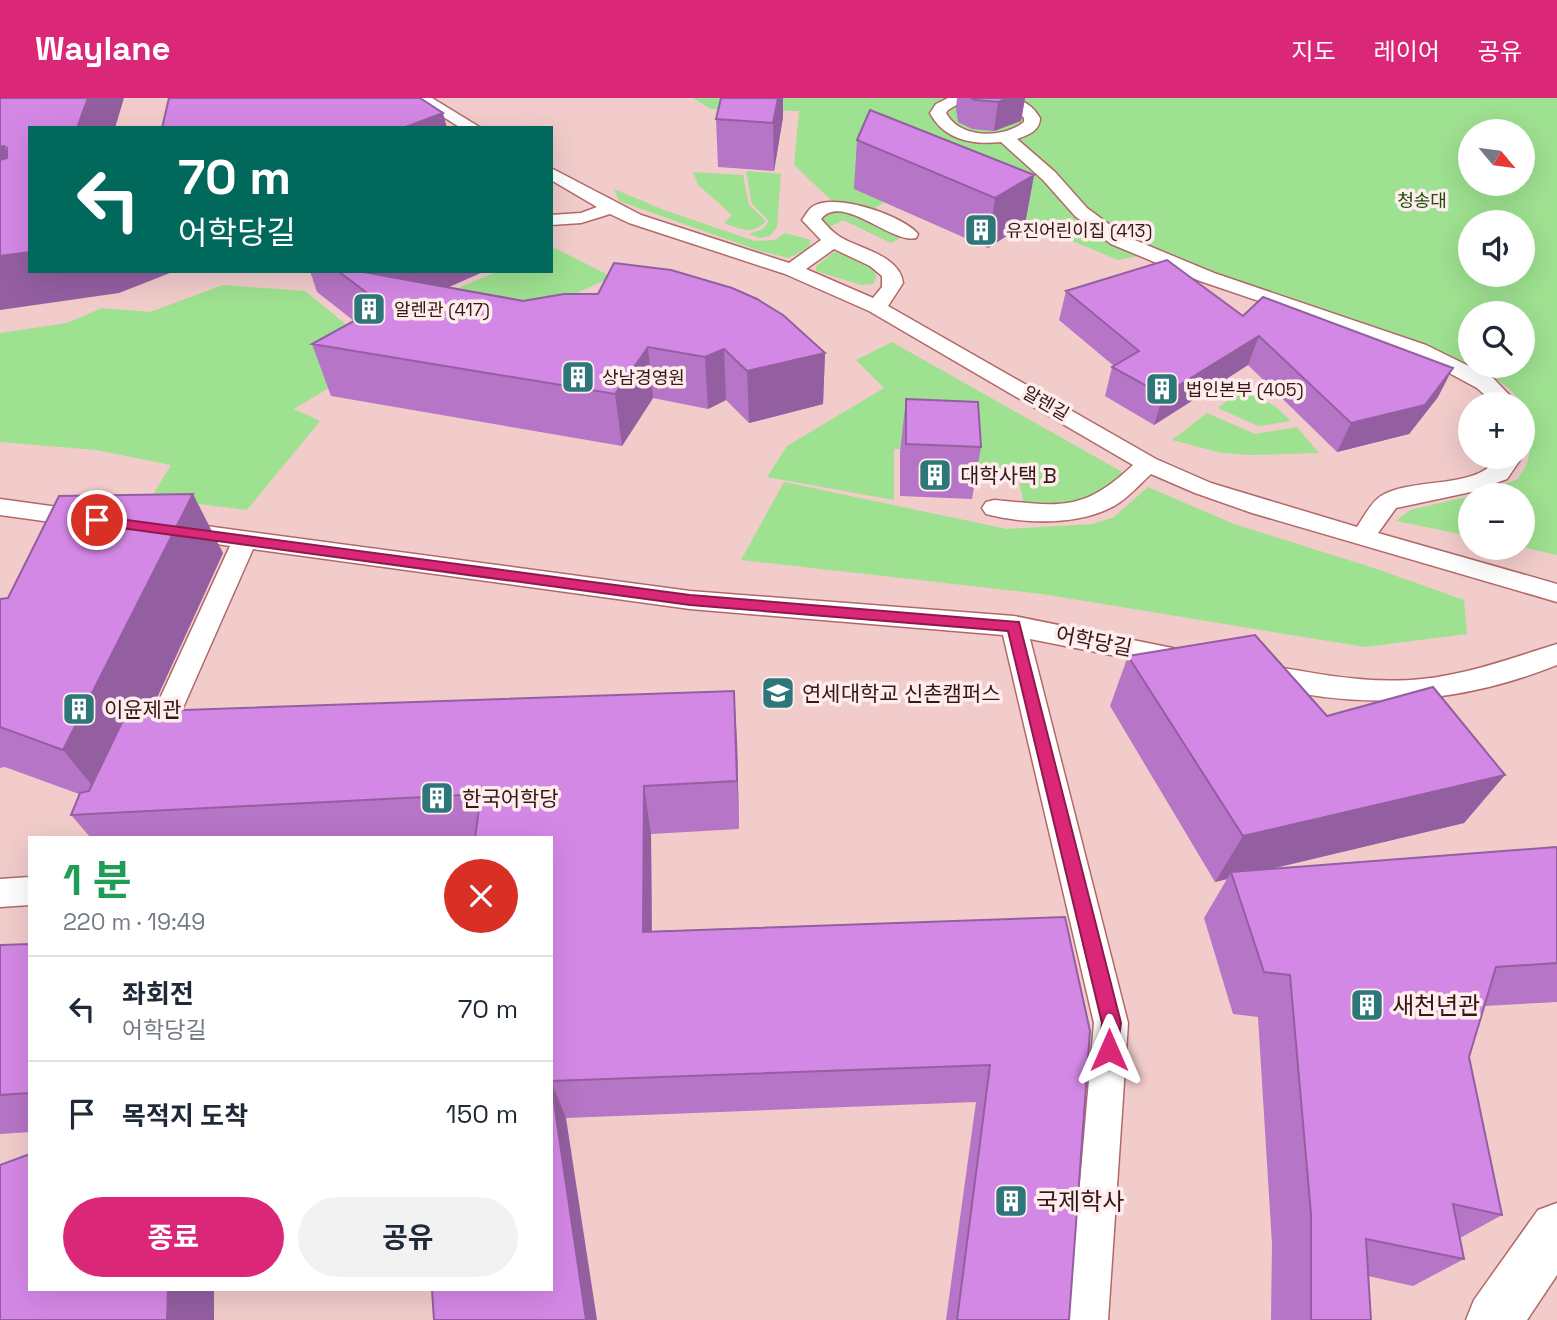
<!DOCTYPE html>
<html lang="ko">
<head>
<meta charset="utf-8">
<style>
	body { margin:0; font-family:"Space Grotesk","Noto Sans KR",sans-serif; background:#f2f2f3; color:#1f2937; height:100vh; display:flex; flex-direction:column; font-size:26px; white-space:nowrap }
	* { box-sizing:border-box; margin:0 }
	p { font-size:23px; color:#747a83 }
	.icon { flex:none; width:38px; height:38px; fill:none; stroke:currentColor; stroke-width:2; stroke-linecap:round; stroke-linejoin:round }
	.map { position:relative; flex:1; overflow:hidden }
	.details { position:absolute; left:28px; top:738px; width:525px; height:455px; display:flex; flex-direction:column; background:#fff; border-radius:0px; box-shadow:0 7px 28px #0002 }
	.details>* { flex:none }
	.guide { position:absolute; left:28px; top:28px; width:525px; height:147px; border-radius:0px; box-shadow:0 7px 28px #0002; background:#00695c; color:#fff; overflow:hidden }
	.needle { width:46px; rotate:119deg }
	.fabs { position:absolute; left:1458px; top:21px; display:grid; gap:14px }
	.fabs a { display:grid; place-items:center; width:77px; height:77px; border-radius:50%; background:#fff; box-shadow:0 7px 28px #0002; font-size:35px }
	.pin { position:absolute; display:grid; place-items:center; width:60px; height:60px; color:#fff; margin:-30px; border:4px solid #fff; border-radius:50%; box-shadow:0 2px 7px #0007 }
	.me { position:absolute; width:77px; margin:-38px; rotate:0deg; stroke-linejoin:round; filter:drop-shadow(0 0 5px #0008) }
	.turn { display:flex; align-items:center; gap:24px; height:147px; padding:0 35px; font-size:32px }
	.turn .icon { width:91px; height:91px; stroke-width:2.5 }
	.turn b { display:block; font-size:49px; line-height:60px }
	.round { display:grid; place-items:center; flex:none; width:74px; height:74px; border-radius:37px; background:#f2f2f3 }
	.headline { display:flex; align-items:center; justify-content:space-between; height:119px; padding:0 35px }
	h1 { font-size:42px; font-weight:700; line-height:52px; color:#1e9e55 }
	.primary-button { display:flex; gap:14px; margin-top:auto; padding:14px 35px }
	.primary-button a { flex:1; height:80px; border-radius:42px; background:#db2777; color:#fff; font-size:28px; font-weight:700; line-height:80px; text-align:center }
	.primary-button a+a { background:#f2f2f3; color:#1f2937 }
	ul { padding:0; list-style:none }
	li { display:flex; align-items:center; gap:21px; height:105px; padding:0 35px; border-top:2px solid #e0e1e3 }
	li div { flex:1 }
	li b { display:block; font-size:26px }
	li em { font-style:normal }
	header { display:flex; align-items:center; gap:42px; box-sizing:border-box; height:98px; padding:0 35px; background:#db2777; color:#fff }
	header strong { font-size:33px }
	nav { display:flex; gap:38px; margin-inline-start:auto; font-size:24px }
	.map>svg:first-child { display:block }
	.built { fill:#f1cccb; fill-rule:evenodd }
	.green { fill:#9ee190; fill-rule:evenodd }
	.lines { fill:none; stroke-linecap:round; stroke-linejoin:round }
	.service-casing { stroke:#b36868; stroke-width:3 }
	.minor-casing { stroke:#b36868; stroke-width:3 }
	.service { fill:#fff; fill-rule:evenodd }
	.minor { fill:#fff; fill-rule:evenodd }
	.wall { fill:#b675c6 }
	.shaded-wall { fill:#945fa1 }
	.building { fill:#d488e6; stroke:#945fa1; stroke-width:2 }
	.route { fill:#db2777; stroke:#8e194d; stroke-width:2 }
	.labels { text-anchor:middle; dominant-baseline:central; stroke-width:7; stroke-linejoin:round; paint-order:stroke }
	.far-park-label { font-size:18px; fill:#1a4d0b; stroke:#feedec }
	.far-poi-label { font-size:18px; fill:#351717; stroke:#feedec; text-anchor:start }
	.far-street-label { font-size:18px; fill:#351717; stroke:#feedec }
	.poi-label { font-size:21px; fill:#351717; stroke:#feedec; text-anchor:start }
	.street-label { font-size:21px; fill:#351717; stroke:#feedec }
	.near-poi-label { font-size:24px; fill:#351717; stroke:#feedec; text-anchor:start }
</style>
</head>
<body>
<header>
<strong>Waylane</strong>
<nav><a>지도</a><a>레이어</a><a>공유</a></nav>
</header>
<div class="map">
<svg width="1557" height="1222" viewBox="0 0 1557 1222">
	<rect width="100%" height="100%" fill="#fddbda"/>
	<path class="built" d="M0 0H1557V1222H0ZM30 30H551V173H30ZM1470 33H1522V86H1470ZM1470 124H1522V177H1470ZM1470 215H1522V268H1470ZM1470 306H1522V359H1470ZM1470 397H1522V450H1470ZM30 740H551V1192H30Z"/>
	<path class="green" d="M693 0H1557V457L1523 449 1522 397H1473L1518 381C1521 375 1527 368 1528 362 1533 344 1528 312 1517 299 1507 286 1487 276 1472 268H1522V215H1470V267L1160 154 1118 162 900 71 890 101 870 113 831 102 794 67 799 13 711 11ZM1470 33H1522V86H1470ZM1470 124H1522V177H1470Z
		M746 73 781 76 777 129 770 138 759 140 749 136 763 131 769 123 752 106Z
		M693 74 743 77 749 107 766 123C752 138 741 131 724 125L732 117 698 87Z
		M614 91 664 112 755 143 775 142 785 135 811 142 808 151 788 160 760 153 619 103Z
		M834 112 853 115 902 139 891 145 843 122 828 130 820 124 821 118Z
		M555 150 612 179 548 208 375 262 294 311 320 323 247 412 151 400 171 367 96 352 0 344V235L67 225 102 210 150 214 223 187 305 193 354 233 499 173H551V152Z
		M834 154 847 155 875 172 876 180 873 186 861 187 816 173V168Z
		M892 244 1124 375C1087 410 1073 407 1024 407L1018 378H976L973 354 894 351V402L767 379 787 348 884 290 856 262Z
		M1240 292 1275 308 1291 323 1258 328 1218 310Z
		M1207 315 1255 336 1297 329 1319 355 1251 357 1222 355 1172 342Z
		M784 384 1007 431 1093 426 1114 419 1148 389 1234 426 1377 471 1464 502 1467 536 1365 549 1042 496 741 462Z
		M1470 398V438L1396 423 1410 412Z"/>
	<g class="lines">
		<defs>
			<path id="service" d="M413 0H432L481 30H461Z
				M948 0H968L948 12 946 15C960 41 1003 41 1024 24V20L1018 13 993 0C1014 0 1028 0 1040 20 1040 33 1028 37 1017 41L1055 74 1087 110 1125 138 1214 175 1426 247 1493 280 1518 306H1495L1477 290 1412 255 1200 183 1111 146 1075 118 1043 82 1001 44C973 47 944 42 930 15L936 6Z
				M551 70 641 117 789 165 821 142 802 122C805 118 808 112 812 109 833 93 904 118 918 136L916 140C891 146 842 94 821 121 827 128 834 136 842 140 861 151 900 158 903 185L888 208 1156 361 1211 385 1357 429C1363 420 1372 403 1381 398 1415 378 1475 393 1499 359H1522L1507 381 1471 394 1396 410 1378 435 1557 486V504L1252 415 1195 395 1151 376C1139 387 1128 400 1114 408 1078 428 1024 426 986 416L982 410 986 404 994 402C1060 408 1082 415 1133 367L869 213 785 176 629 125 610 116 581 125 551 127V117L581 115 597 109 551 82ZM834 151 870 168 882 178V189L873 200 806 171Z
				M0 401 87 413 96 415 99 421 96 427 87 429 0 417Z
				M176 424 690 493 1014 518 1197 555 1201 562 1197 569 1187 572 1030 541 1128 925 1108 1222H1068L1094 925 1003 537 690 511 253 451 167 646 163 654 153 657 143 654 139 646 230 448 167 438 164 432 167 426Z
				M1557 546V567C1460 606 1352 615 1251 583L1247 576 1251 569 1261 566C1313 575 1368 587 1422 581 1469 576 1512 560 1557 546Z
				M30 779V807L0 809V781Z"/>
			<path id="minor" d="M1557 1105V1177L1527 1222H1466L1474 1202 1538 1112Z"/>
		</defs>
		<use href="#service" class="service-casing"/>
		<use href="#minor" class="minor-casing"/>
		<use href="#service" class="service"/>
		<use href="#minor" class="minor"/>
	</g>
	<path class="wall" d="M721 0H783V19L774 73 718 69 716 21Z
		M957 0H1025L1021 23 994 33 972 31 958 24 956 10Z
		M857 42 1034 77 1025 126 988 150 854 91Z
		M310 173H485L448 189 825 255 823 306 749 325 726 302 708 311 653 300 622 348 331 298 312 246 354 223 317 194Z
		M1066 193 1243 218 1438 299 1409 336 1337 354 1248 267 1154 327 1105 298 1112 269 1114 268 1059 222Z
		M906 301 981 349 972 401 900 398V354Z
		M223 455 151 613 737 643 739 731 651 736 652 833 1065 819 1069 1222H946L976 1004 566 1020 434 1222 551 740H91L71 717 79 696 5 669 0 670V501L8 500Z
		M1128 558 1327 618 1505 677 1464 725 1268 771 1557 865V904L1484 908 1469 959 1502 1117 1460 1140 1464 1161 1413 1188 1368 1178 1371 1222H1271L1272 1146 1258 919 1233 916 1204 820 1227 781 1215 784 1110 608Z
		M30 846V1034L0 1036V847Z"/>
	<path class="shaded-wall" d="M88 0H124L115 30H77Z
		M778 0H783V19L774 73 773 25Z
		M1008 0H1025L1021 23 994 33 998 4Z
		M443 15 447 30H403Z
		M4 48 30 96 0 102V49Z
		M1034 77 1025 126 988 150 995 100Z
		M30 154V173H175L119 195 0 212V158Z
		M355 173H485L386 217 383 207Z
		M1259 238 1248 267 1154 327 1163 297Z
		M648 249 653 300 622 348 615 296Z
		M724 251 726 302 708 311 705 259Z
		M825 255 823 306 749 325 747 273Z
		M1453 270 1438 299 1409 336 1337 354 1351 325Z
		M193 396 223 455 108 707 63 652Z
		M734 593 737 643 739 731 737 683Z
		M1505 677 1464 725 1233 780 1231 774 1227 781 1215 784 1243 738Z
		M644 688 651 736 652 877 643 834Z
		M551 983 566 1020 597 1222H586Z
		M168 1192H214V1222H167Z"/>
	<path class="building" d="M0 0H88L77 30H30V154L0 158V62L7 60V50L4 48 0 49Z
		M169 0H420L443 15 403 30H162Z
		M721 0H778L773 25 716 21Z
		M971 0H1008L998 4 976 2Z
		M870 12 1034 77 995 100 857 42Z
		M1167 162 1243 218 1263 199 1453 270 1425 307 1351 325 1259 238 1163 297 1112 269 1139 253 1066 193Z
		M614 165 671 172 732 190 757 201 783 217 825 255 747 273 724 251 705 259 648 249 615 296 312 246 383 207 338 173H358L523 203 564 196H598Z
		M906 301 978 304 981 349 906 346Z
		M193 396 63 652 0 629V501L8 500 59 398Z
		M1255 537 1327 618 1433 589 1505 677 1243 738 1128 558Z
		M734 593 737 683 644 688 643 834 1065 819 1090 933 1069 1222H957L990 967 551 983V740H475L481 696 71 717 80 695 89 693 127 614Z
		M1556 749 1557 751V865L1496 869 1469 959 1502 1117 1453 1106 1464 1161 1366 1141 1371 1222H1311V1116L1290 877 1264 874 1231 774Z
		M30 846V995L0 997V847Z
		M551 984 586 1222H434L432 1192H551Z
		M30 1056V1192H168L167 1222H0V1067Z"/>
	<path class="route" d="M97 418 690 497 1019 524 1121 925 1116 959 1109 962 1102 959 1099 952 1102 925 1008 533 690 507 92 426 90 422Z"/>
	<defs>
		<symbol id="building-square" viewBox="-11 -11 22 22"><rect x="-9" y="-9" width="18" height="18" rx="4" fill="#2d777b" stroke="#feedec"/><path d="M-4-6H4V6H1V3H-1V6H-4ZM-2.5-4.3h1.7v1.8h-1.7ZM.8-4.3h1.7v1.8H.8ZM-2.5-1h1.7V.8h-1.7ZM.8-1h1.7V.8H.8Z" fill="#fff"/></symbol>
		<symbol id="university-square" viewBox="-11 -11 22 22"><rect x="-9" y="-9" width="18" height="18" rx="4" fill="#2d777b" stroke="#feedec"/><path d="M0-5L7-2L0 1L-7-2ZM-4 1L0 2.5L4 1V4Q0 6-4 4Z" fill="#fff"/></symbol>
	</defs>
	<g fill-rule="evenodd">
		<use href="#building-square" x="962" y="113" width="38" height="38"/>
		<use href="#building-square" x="350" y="192" width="38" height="38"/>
		<use href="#building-square" x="559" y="260" width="38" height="38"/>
		<use href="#building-square" x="1143" y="272" width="38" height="38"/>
		<use href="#building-square" x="916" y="358" width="38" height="38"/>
		<use href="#university-square" x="759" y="576" width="38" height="38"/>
		<use href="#building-square" x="60" y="592" width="38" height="38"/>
		<use href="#building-square" x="418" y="681" width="38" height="38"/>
		<use href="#building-square" x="1348" y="888" width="38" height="38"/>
		<use href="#building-square" x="992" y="1084" width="38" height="38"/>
	</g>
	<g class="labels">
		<g class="far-park-label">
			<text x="1422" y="102">청송대</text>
		</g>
		<g class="far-poi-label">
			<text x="1006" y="132">유진어린이집 (413)</text>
			<text x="394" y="211">알렌관 (417)</text>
			<text x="602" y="279">상남경영원</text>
			<text x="1186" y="291">법인본부 (405)</text>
		</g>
		<g class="far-street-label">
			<text transform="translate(1046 305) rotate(30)">알렌길</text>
		</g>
		<g class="poi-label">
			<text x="960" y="377">대학사택 B</text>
			<text x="802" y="595">연세대학교 신촌캠퍼스</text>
			<text x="104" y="611">이윤제관</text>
			<text x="462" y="700">한국어학당</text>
		</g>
		<g class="street-label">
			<text transform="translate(1094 543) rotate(11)">어학당길</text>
		</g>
		<g class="near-poi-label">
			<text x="1392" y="907">새천년관</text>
			<text x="1036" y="1103">국제학사</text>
		</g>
	</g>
</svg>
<div class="fabs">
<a><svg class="needle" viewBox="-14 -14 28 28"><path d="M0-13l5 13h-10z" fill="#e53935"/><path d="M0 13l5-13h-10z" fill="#747a83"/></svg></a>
<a><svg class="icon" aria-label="sound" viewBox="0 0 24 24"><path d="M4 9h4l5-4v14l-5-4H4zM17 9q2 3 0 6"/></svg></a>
<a><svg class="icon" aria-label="search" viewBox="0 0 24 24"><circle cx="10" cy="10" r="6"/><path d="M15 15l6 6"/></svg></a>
<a>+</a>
<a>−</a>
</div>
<div class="pin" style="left:97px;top:422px;background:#d93025"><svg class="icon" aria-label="arrive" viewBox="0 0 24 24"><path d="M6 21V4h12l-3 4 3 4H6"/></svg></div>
<svg class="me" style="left:1109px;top:952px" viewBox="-20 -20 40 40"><path d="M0-17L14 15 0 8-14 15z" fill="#db2777" stroke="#fff" stroke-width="4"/></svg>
<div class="guide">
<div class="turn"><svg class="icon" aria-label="left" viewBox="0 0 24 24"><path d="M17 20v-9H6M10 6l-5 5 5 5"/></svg><div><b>70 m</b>어학당길</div></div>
</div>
<section class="details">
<div class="headline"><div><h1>1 분</h1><p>220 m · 19:49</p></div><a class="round" style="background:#d93025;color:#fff"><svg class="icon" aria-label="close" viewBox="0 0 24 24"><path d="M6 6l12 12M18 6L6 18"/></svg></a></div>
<ul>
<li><svg class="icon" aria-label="left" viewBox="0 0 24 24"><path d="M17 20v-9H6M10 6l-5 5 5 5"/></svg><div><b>좌회전</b><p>어학당길</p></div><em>70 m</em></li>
<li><svg class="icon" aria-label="arrive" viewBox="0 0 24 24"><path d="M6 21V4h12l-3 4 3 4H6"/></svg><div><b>목적지 도착</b></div><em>150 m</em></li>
</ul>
<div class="primary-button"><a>종료</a><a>공유</a></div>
</section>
</div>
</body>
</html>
